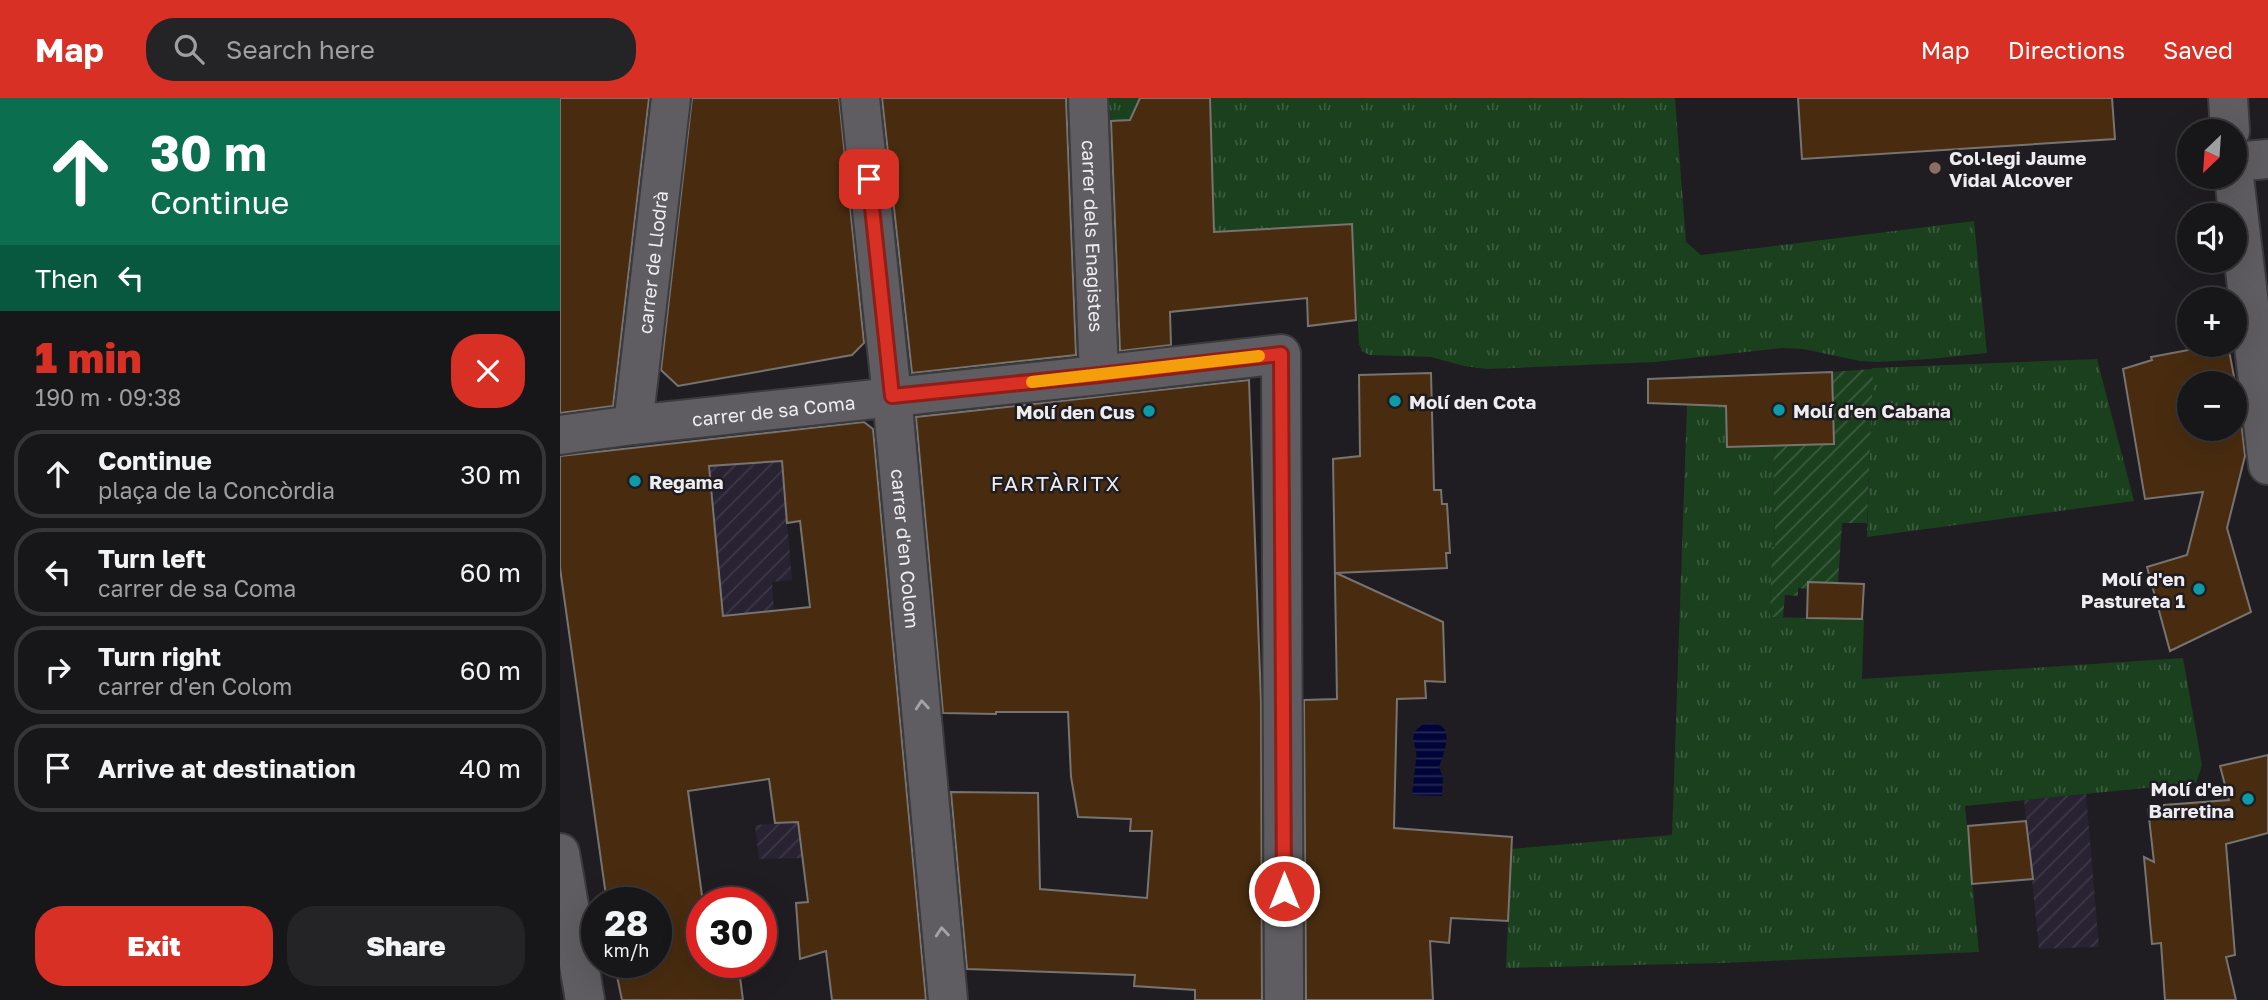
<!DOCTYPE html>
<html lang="en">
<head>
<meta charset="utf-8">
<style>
	body { margin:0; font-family:"Golos Text",sans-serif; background:#242326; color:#f1f3f6; height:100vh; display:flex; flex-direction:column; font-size:26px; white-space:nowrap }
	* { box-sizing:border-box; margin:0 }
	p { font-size:23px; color:#9e9fa2 }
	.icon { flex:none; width:38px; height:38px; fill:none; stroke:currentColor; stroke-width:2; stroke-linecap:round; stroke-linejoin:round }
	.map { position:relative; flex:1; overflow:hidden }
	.panel { display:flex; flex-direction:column; background:#171619; width:560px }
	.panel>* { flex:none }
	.hud { background:#0b6e4f; color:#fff; overflow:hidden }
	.needle { width:46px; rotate:205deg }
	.fabs { position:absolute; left:1617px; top:21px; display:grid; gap:14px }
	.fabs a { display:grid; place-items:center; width:70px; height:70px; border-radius:50%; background:#171619; box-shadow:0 7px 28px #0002,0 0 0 2px #363538; font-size:35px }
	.speed { position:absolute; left:21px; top:789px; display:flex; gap:14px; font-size:35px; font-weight:700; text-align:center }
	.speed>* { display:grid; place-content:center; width:91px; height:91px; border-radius:50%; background:#171619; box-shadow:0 7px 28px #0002,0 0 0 2px #363538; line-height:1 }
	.speed small { font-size:18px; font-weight:400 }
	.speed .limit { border:10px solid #d22; background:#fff; color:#111 }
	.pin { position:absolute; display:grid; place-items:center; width:60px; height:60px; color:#fff; margin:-30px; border-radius:14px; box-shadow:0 4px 10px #0006 }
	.me { position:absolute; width:77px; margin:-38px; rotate:0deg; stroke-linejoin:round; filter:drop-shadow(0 0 5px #0008) }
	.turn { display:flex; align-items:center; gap:24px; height:147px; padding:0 35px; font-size:32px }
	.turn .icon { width:91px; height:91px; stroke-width:2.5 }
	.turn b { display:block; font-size:49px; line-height:60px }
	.then { display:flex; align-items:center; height:66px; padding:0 35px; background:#0003; gap:14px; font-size:26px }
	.round { display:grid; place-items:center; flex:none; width:74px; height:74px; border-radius:28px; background:#242326 }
	.head { display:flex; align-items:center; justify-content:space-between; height:119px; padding:0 35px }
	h1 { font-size:42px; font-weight:800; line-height:52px; color:#d93025 }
	.action { display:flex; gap:14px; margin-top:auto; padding:14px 35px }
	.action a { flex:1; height:80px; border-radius:28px; background:#d93025; color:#fff; font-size:28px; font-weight:800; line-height:80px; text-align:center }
	.action a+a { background:#242326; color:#f1f3f6 }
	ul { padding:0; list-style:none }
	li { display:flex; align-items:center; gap:21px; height:88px; margin:0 14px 10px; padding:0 21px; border:4px solid #363538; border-radius:28px }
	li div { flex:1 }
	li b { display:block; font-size:26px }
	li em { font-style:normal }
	header { display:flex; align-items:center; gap:42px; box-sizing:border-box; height:98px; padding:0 35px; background:#d93025; color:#fff }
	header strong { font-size:33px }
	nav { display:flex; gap:38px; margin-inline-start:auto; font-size:24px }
	.search { width:490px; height:63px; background:#242326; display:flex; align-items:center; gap:18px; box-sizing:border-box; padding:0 24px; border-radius:28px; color:#9e9fa2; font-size:26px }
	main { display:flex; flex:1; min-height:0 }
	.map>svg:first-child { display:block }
	.industrial { fill:url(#industrial-furrows) }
	.grass { fill:url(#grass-tufts) }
	.garden { fill:url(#garden-furrows) }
	.water { fill:url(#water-rules) }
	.building { fill:#492c10; stroke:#777370; stroke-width:2; fill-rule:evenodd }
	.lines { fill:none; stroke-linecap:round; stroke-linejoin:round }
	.minor-casing { stroke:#3b3a3d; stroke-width:42 }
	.minor { stroke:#5f5d61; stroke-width:38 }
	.oneway { stroke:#a6a4a8 }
	.route-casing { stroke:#8d1f18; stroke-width:18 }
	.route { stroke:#d93025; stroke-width:12 }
	.slow { stroke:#f59e0b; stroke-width:12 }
	.education-dot { fill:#8d6e63; stroke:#1f1d21; stroke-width:2.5 }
	.culture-dot { fill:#0f9aa8; stroke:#1f1d21; stroke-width:2.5 }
	.labels { text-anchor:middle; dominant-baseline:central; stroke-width:5; stroke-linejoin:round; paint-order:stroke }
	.poi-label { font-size:19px; font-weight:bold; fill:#eeecef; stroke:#1f1d21; text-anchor:start }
	.street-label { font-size:19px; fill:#eeecef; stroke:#1f1d21 }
	.neighbourhood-label { font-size:21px; letter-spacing:2px; fill:#eeecef; stroke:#1f1d21 }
</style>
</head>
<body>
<header>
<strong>Map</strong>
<div class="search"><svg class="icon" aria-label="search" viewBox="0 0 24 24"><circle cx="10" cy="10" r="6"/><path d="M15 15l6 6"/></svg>Search here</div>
<nav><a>Map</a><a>Directions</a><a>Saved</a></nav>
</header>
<main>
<section class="panel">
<div class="hud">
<div class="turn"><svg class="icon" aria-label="ahead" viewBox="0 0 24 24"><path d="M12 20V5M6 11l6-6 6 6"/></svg><div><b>30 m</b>Continue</div></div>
<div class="then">Then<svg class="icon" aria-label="left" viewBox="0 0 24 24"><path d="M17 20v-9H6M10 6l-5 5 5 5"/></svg></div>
</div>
<div class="head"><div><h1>1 min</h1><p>190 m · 09:38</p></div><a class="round" style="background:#d93025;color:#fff"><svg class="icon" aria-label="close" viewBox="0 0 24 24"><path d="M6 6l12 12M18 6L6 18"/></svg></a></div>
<ul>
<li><svg class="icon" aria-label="ahead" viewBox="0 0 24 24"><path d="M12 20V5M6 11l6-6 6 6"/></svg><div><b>Continue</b><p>plaça de la Concòrdia</p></div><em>30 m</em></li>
<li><svg class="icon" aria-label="left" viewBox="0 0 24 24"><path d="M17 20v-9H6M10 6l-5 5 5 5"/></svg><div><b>Turn left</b><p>carrer de sa Coma</p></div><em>60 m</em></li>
<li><svg class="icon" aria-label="right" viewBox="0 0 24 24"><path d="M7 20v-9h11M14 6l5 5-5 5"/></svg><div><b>Turn right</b><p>carrer d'en Colom</p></div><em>60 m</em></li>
<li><svg class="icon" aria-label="arrive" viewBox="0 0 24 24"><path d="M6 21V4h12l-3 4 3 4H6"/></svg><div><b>Arrive at destination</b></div><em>40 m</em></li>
</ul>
<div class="action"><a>Exit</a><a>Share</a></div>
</section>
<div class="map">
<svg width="1708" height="902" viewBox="0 0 1708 902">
	<defs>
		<pattern id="industrial-furrows" width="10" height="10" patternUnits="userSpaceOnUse" patternTransform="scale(1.75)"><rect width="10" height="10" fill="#282232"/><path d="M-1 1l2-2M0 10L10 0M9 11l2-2" fill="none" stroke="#3d3846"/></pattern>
		<pattern id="grass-tufts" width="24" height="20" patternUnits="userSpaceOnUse" patternTransform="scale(1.75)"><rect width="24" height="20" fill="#1a401e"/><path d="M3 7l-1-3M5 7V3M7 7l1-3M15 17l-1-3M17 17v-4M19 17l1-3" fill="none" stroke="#3c5c3f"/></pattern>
		<pattern id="garden-furrows" width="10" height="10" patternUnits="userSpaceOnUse" patternTransform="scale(1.75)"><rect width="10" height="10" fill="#1a401e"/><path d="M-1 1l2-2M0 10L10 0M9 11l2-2" fill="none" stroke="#3c5c3f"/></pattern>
		<pattern id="water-rules" width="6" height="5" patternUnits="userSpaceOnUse" patternTransform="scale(1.75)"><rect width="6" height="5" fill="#000438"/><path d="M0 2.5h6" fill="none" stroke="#262955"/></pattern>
	</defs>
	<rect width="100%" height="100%" fill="#1f1d21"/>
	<path class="industrial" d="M219 329 232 482 212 484 214 513 163 518 146 338Z
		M1526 696 1539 849 1479 851 1464 702Z
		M354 720 356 749 243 760 199 761 195 727 257 723H323Z"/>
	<path class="grass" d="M545 0H1115L1126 144 1141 157 1414 123 1427 255 1370 261 1317 264 1300 263 1243 251 1222 250 1095 264 927 271 904 268 871 259 809 257 802 253 799 246 792 126 629 136 551 95Z
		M1537 261 1574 403 1307 439 1312 270Z
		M1165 277 1167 349 1215 347 1213 366 1215 449 1212 450 1210 519 1304 521 1302 581 1623 560 1642 667 1636 685 1405 708 1419 854 1162 865 946 870 951 751 1112 737 1128 278Z"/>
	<path class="garden" d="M1313 271 1307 425H1282L1278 485 1248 484 1247 491 1238 490V498L1225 497 1223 519H1210L1212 449H1215L1213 366 1215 347 1274 346 1272 274Z"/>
	<path class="water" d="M864 626C898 621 885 652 879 669L883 679 882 698 852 697C853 685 855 673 856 662 859 647 844 638 864 626Z"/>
	<path class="building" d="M0 0H89L53 308 0 315Z
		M132 0H279L304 245 292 257 118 288 101 272Z
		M322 0H506L516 257 352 275Z
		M580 0H650L654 134 792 126 796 222 748 228 747 200 610 214 611 247 560 253 551 23 570 22Z
		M1238 0H1552L1555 41 1242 61Z
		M1655 247H1668L1679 305 1685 358 1667 430 1691 514 1610 553 1587 469 1627 457 1643 394 1585 401 1563 271 1592 262 1591 259ZM1629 285H1675V331H1629Z
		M1272 274 1274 346 1167 349 1166 308 1088 305V281Z
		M871 275 874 392H881L882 406H887L890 455H886L887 470 776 475 883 524 885 584 865 583 866 600 837 601 834 730 952 739 948 823 891 820 889 845 870 843 873 902H746L744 602 777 601 773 361 800 358 799 277Z
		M689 282 701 603 702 902H635V892L574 888 575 877 407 871 391 694 478 695 480 791 587 800 592 733H570L571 721 518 719 511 679 508 614H436V616L383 615 356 319Z
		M304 324 313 331 366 902H272L266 853 240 861 236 805 248 804 238 724 215 725 209 681 128 693 143 805H142V864H178L183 902H62L54 864H96V805H47L0 470V358ZM222 363 227 425 240 423 250 509 163 518 149 368Z
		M1248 484 1304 486 1302 521 1247 520Z
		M1708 657V735L1666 746 1675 857 1666 859 1676 902H1605L1601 845 1592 846 1584 759 1594 764 1588 711 1604 710V707L1669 702 1660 668Z
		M1466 723 1473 781 1412 786 1408 728Z"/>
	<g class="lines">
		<defs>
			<g id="minor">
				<path id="s1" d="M300 0 332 298 388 902"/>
				<path id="s2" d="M528 0 539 277"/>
				<path d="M1668 0 1670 33"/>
				<path d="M1675 64 1708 61"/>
				<path d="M1674 79 1708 367"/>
				<path id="s3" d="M73 327 111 0"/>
				<path id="s4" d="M0 337 73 327 539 277 721 256 724 902"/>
				<path d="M0 755 25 902"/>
			</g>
		</defs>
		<use href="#minor" class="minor-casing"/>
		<use href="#minor" class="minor"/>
	</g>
	<defs><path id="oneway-chevron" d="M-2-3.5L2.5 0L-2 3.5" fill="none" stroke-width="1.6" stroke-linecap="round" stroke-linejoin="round" transform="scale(1.75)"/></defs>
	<g class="oneway">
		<use href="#oneway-chevron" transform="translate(362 607) rotate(-95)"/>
		<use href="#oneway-chevron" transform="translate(382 834) rotate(-95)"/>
	</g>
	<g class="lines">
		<defs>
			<path id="route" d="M309 81 332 298 539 277 721 256 724 793"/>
		</defs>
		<use href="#route" class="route-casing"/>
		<use href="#route" class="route"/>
		<path class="slow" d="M472 284 699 258"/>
	</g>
	<circle class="education-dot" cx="1375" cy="70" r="7"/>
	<g class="culture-dot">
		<circle cx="835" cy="303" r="7"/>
		<circle cx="1219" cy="312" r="7"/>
		<circle cx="589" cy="313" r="7"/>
		<circle cx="75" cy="383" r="7"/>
		<circle cx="1639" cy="491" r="7"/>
		<circle cx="1688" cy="701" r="7"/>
	</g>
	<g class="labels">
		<g class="poi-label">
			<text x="1389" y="59">Col·legi Jaume<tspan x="1389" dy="22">Vidal Alcover</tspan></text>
			<text x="849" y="303">Molí den Cota</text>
			<text x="1233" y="312">Molí d'en Cabana</text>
			<text x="575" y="313" text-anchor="end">Molí den Cus</text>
			<text x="89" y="383">Regama</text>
			<text x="1625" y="480" text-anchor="end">Molí d'en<tspan x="1625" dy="22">Pastureta 1</tspan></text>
			<text x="1674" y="690" text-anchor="end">Molí d'en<tspan x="1674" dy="22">Barretina</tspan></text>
		</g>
		<g class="street-label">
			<text stroke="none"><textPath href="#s2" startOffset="138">carrer dels Enagistes</textPath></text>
			<text stroke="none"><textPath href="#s3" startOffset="164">carrer de Llodrà</textPath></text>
			<text stroke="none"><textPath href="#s4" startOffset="215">carrer de sa Coma</textPath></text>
			<text stroke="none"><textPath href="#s1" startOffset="453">carrer d'en Colom</textPath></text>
		</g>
		<g class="neighbourhood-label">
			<text x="496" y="385">FARTÀRITX</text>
		</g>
	</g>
</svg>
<div class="fabs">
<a><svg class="needle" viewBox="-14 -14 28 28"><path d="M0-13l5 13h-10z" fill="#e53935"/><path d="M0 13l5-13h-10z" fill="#9e9fa2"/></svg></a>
<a><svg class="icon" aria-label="sound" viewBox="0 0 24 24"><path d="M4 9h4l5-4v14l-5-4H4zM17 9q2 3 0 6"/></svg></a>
<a>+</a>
<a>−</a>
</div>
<div class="speed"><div>28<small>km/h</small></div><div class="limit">30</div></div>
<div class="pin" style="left:309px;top:81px;background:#d93025"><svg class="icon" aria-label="arrive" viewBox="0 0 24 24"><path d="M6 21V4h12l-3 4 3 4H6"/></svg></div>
<svg class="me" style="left:724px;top:793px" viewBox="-20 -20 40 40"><circle r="17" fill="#d93025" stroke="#fff" stroke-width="3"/><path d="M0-11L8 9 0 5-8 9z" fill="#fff"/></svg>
</div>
</main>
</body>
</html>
